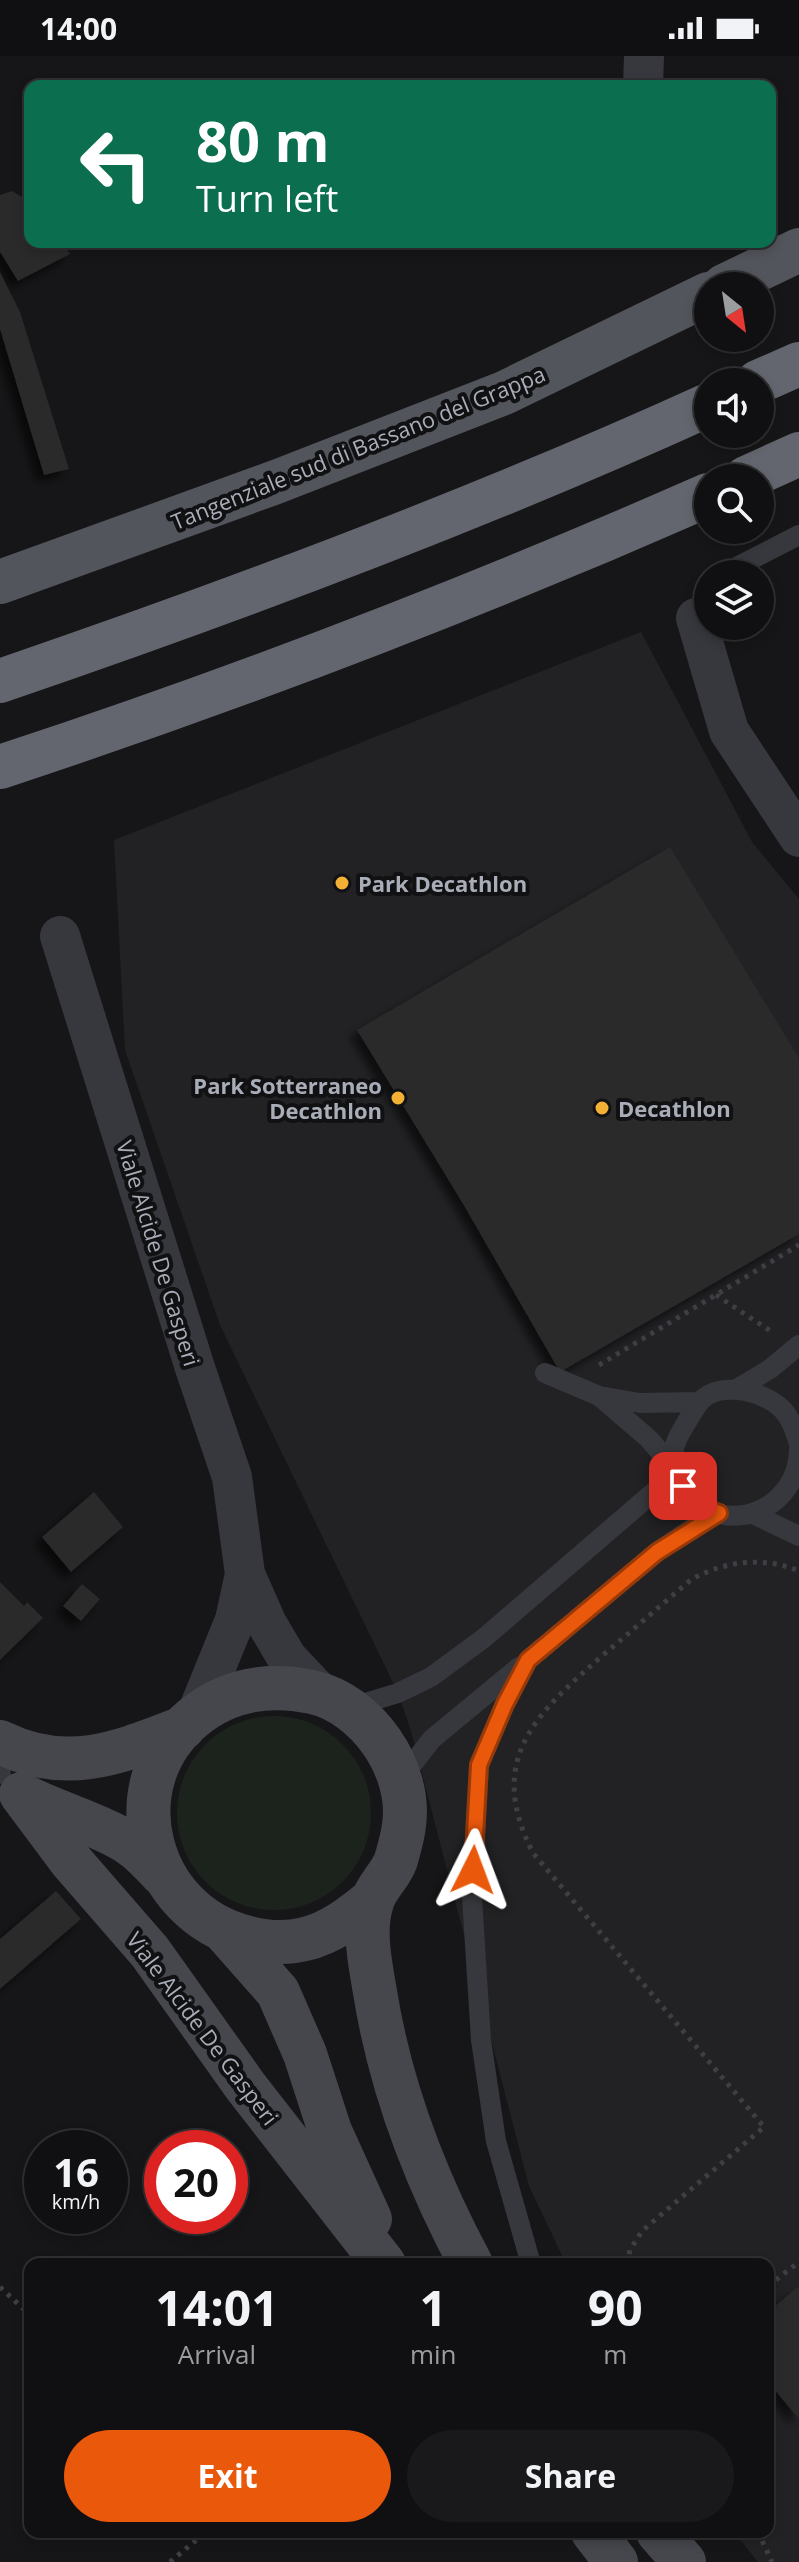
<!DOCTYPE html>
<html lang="en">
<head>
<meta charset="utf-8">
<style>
	body { margin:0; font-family:"Open Sans",sans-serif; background:#19191b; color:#f1f3f6; height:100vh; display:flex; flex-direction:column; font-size:30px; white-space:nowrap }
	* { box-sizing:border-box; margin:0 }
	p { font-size:26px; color:#9c9d9f }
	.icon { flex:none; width:44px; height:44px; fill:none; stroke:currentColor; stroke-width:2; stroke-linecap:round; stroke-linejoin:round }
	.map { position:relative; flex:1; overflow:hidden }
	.side { position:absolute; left:24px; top:2202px; width:750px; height:280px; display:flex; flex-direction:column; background:#101012; border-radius:16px; box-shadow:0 4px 12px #0003,0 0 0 2px #303032 }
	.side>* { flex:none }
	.guide { position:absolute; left:24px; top:24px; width:752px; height:168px; border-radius:16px; box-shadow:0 4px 12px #0003,0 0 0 2px #303032; background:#0b6e4f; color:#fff; overflow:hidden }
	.needle { width:52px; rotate:150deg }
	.fabs { position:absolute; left:694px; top:216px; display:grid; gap:16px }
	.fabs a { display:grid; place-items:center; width:80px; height:80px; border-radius:50%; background:#101012; box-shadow:0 4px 12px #0003,0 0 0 2px #303032; font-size:40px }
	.speed { position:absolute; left:24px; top:2074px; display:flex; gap:16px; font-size:40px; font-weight:700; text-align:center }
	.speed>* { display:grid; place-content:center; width:104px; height:104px; border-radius:50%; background:#101012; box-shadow:0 4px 12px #0003,0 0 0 2px #303032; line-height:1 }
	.speed small { font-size:20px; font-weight:400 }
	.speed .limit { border:12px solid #d22; background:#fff; color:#111 }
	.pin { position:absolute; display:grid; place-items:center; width:68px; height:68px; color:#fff; margin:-34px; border-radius:16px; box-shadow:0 4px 12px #0006 }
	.me { position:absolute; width:88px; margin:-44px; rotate:3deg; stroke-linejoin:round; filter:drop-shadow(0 0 6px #0008) }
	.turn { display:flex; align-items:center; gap:28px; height:168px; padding:0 40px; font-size:36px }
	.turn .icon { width:104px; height:104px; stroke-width:2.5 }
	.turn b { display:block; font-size:56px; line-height:68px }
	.eta { display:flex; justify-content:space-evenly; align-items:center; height:136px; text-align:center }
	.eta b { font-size:48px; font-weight:700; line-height:56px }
	.button { display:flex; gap:16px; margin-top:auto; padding:16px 40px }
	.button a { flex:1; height:92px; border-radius:48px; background:#ea580c; color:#fff; font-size:32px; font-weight:700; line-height:92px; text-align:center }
	.button a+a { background:#19191b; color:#f1f3f6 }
	.status { display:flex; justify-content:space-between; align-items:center; height:56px; padding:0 40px; background:#101012; direction:ltr }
	.status svg { height:22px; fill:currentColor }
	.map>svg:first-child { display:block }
	.built { fill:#222225 }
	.green { fill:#1c231d }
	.building { fill:#29292c; filter:url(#shadow) }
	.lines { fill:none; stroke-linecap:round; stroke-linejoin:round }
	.path { stroke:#3d3f44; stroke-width:5; stroke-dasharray:4 6; stroke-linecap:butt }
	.service { stroke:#37383d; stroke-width:20 }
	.minor { stroke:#37383d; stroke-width:40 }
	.secondary { stroke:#45474d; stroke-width:44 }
	.primary { stroke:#53555c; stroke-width:44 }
	.motorway { stroke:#63666e; stroke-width:44 }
	.route-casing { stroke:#983908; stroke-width:20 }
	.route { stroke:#ea580c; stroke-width:14 }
	.poi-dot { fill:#f2b134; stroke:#111113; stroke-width:3 }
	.labels { text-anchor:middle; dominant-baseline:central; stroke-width:8; stroke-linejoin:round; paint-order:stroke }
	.street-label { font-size:22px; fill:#a8adb8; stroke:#111113 }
	.poi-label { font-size:22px; font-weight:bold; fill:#a8adb8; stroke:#111113; text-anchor:start }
</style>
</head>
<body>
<div class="status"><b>14:00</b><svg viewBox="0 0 49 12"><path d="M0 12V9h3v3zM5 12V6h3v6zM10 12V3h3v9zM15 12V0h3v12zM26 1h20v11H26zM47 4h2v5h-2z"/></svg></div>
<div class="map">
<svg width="799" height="2506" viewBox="0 0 799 2506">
	<defs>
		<filter id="shadow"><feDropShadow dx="-7" dy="7" stdDeviation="4" flood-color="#0009"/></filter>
	</defs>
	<rect width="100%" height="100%" fill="#161618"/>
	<path class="built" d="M641 576 752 786 799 843V2506H758L734 2476H768V2208H566L529 2130 411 1675 398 1637 220 1269 125 994 114 784Z"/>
	<path class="green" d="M177 1757a97 97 0 1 1 194 0a97 97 0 1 1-194 0Z"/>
	<path class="building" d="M12 135 24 142 30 138V186H62L70 198 18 225 0 196V139Z
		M0 216 20 256 69 413 44 419 0 273Z
		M670 791 799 1002V1178L560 1316 462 1146 357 974Z
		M94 1436 123 1471 71 1516 42 1481Z
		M0 1526 24 1550 27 1546 43 1562 0 1604Z
		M82 1528 100 1543 81 1565 63 1550Z
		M56 1835 81 1863 0 1933V1883Z
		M799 2230V2363L768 2326V2256Z"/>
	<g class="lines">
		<path class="path" d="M716 1239 772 1276
			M599 1309 799 1189
			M627 2208 630 2194 642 2175 764 2071 533 1797C485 1703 536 1658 603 1599 633 1574 662 1548 692 1523 726 1505 763 1500 799 1515
			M768 2230 799 2206
			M0 2231 30 2259
			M758 2476 772 2506
			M170 2506 206 2476"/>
		<path class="service" d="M723 518 799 479
			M696 562 708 533
			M545 1317 599 1340
			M735 1334 770 1313 799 1289
			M799 1388C795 1376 792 1364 783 1354 764 1334 713 1322 696 1351 689 1363 679 1376 675 1389 672 1398 675 1410 678 1419 704 1487 798 1464 799 1393
			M753 1458 799 1480
			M349 1652 398 1637 431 1621 484 1582 677 1416 649 1383 599 1340 640 1347 699 1346
			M0 1718 1 1717
			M400 1724 432 1683 519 1611
			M531 2208 496 2085 481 1984 472 1841 479 1709 505 1648 528 1604 657 1496 691 1473 719 1457"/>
		<path class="minor" d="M643 30 644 0
			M696 562 729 675 799 781
			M60 880 195 1312 232 1421 245 1518 267 1568 287 1602 321 1638
			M196 1660 235 1564 245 1518"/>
		<path class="secondary" d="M0 1686C67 1719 118 1697 183 1672
			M21 1738 71 1805 150 1896 246 2031 384 2208
			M28 1742C58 1757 91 1766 120 1782 137 1791 150 1805 163 1819
			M372 1844C351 1861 331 1877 305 1883 286 1888 263 1886 245 1881 147 1856 113 1728 193 1662 228 1633 269 1627 312 1636 367 1648 412 1713 404 1769 403 1780 399 1793 396 1804 391 1819 376 1831 372 1846 363 1874 370 1907 375 1936 390 2030 426 2124 471 2208
			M225 1876 278 1936 305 1998 330 2075 370 2163
			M593 2476 616 2506
			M658 2476 684 2506"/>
		<path class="primary" d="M724 230 799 194
			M0 526 276 426 504 337 708 238"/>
		<path class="motorway" d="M758 326 799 308
			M746 422 799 398
			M0 625C240 543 477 454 708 349
			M0 711C240 632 476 541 708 439"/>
	</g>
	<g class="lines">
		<defs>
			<path id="route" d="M473 1814 479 1709 505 1648 528 1604 657 1496 719 1457 705 1452 683 1430"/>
		</defs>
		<use href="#route" class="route-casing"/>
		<use href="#route" class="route"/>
	</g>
	<g class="poi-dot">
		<circle cx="342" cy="827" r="8"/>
		<circle cx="398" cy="1042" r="8"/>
		<circle cx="602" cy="1052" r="8"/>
	</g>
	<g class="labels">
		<g class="street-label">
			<text transform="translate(358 391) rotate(-22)">Tangenziale sud di Bassano del Grappa</text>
			<text transform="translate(159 1197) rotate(73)">Viale Alcide De Gasperi</text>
			<text transform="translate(203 1972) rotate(53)">Viale Alcide De Gasperi</text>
		</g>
		<g class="poi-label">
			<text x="358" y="827">Park Decathlon</text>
			<text x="382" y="1029" text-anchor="end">Park Sotterraneo<tspan x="382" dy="25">Decathlon</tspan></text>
			<text x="618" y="1052">Decathlon</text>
		</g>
	</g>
</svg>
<div class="fabs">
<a><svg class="needle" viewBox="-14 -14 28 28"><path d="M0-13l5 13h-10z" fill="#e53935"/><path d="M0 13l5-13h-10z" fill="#9c9d9f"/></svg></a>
<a><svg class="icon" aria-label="sound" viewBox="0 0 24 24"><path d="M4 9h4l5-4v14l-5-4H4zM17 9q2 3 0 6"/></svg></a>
<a><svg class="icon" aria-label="search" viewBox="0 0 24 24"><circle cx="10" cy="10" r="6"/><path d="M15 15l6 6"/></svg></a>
<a><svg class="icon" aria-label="layers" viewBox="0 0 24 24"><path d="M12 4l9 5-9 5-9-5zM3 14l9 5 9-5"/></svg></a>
</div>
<div class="speed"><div>16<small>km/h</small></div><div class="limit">20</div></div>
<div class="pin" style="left:683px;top:1430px;background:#d93025"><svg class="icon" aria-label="arrive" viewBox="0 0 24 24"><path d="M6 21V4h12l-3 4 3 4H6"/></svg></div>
<svg class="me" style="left:473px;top:1814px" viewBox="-20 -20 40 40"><path d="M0-17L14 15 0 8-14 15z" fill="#ea580c" stroke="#fff" stroke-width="4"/></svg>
<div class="guide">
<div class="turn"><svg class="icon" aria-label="left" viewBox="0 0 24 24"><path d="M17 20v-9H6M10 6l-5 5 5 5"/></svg><div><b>80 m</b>Turn left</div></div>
</div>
<section class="side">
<div class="eta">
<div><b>14:01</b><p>Arrival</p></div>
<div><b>1</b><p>min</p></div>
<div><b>90</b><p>m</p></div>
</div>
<div class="button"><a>Exit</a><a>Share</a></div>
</section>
</div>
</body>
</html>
